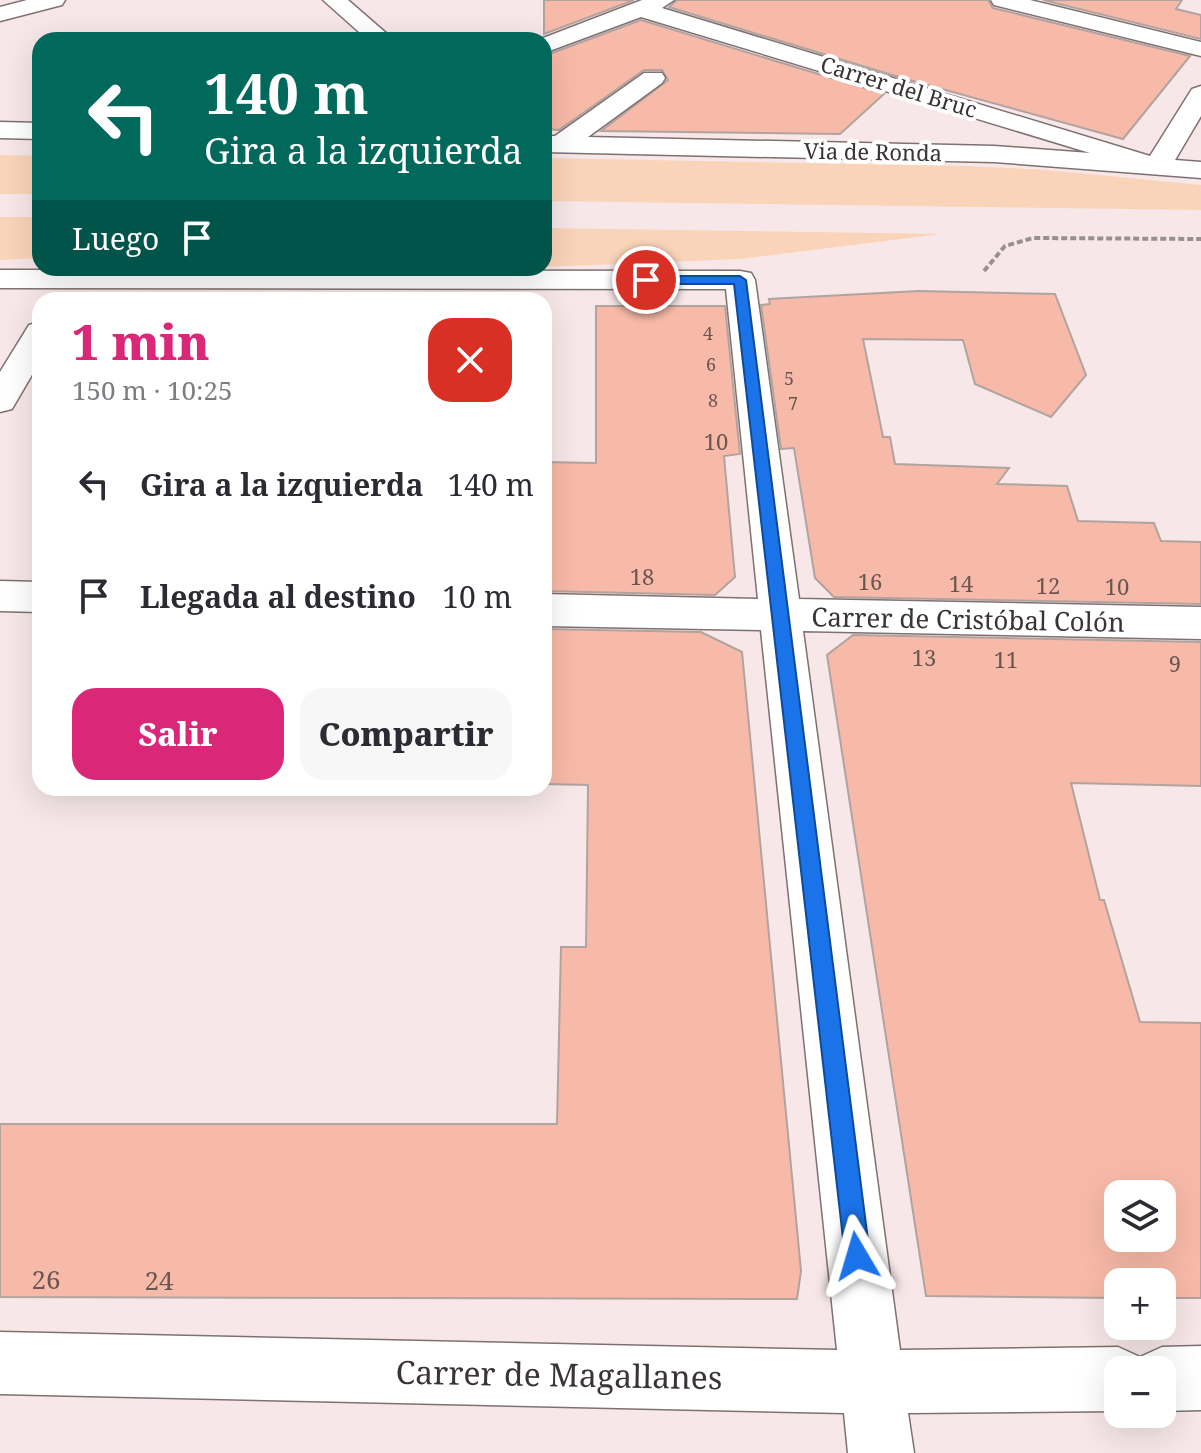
<!DOCTYPE html>
<html lang="es">
<head>
<meta charset="utf-8">
<style>
	body { margin:0; font-family:"Noto Serif",serif; background:#f7f7f7; color:#2b2b33; height:100vh; display:flex; flex-direction:column; font-size:30px; white-space:nowrap }
	* { box-sizing:border-box; margin:0 }
	p { font-size:26px; color:#7c7c81 }
	.icon { flex:none; width:44px; height:44px; fill:none; stroke:currentColor; stroke-width:2; stroke-linecap:round; stroke-linejoin:round }
	.map { position:relative; flex:1; overflow:hidden }
	.sheet { position:absolute; left:32px; top:292px; width:520px; height:504px; display:flex; flex-direction:column; background:#fff; border-radius:24px; box-shadow:0 8px 32px #0002 }
	.sheet>* { flex:none }
	.hud { position:absolute; left:32px; top:32px; width:520px; height:244px; border-radius:24px; box-shadow:0 8px 32px #0002; background:#00695c; color:#fff; overflow:hidden }
	.controls { position:absolute; left:1104px; top:1180px; display:grid; gap:16px }
	.controls a { display:grid; place-items:center; width:72px; height:72px; border-radius:16px; background:#fff; box-shadow:0 8px 32px #0002; font-size:40px }
	.pin { position:absolute; display:grid; place-items:center; width:68px; height:68px; color:#fff; margin:-34px; border:4px solid #fff; border-radius:50%; box-shadow:0 2px 8px #0007 }
	.me { position:absolute; width:88px; margin:-44px; rotate:353deg; stroke-linejoin:round; filter:drop-shadow(0 0 6px #0008) }
	.turn { display:flex; align-items:center; gap:28px; height:168px; padding:0 40px; font-size:36px }
	.turn .icon { width:104px; height:104px; stroke-width:2.5 }
	.turn b { display:block; font-size:56px; line-height:68px }
	.then { display:flex; align-items:center; height:76px; padding:0 40px; background:#0003; gap:16px; font-size:30px }
	.round { display:grid; place-items:center; flex:none; width:84px; height:84px; border-radius:24px; background:#f7f7f7 }
	.headline { display:flex; align-items:center; justify-content:space-between; height:136px; padding:0 40px }
	h1 { font-size:48px; font-weight:800; line-height:60px; color:#db2777 }
	.cta { display:flex; gap:16px; margin-top:auto; padding:16px 40px }
	.cta a { flex:1; height:92px; border-radius:24px; background:#db2777; color:#fff; font-size:32px; font-weight:800; line-height:92px; text-align:center }
	.cta a+a { background:#f7f7f7; color:#2b2b33 }
	ul { padding:0; list-style:none }
	li { display:flex; align-items:center; gap:24px; height:112px; padding:0 40px }
	li div { flex:1 }
	li b { display:block; font-size:30px }
	li em { font-style:normal }
	.map>svg:first-child { display:block }
	.green { fill:#fad4b8 }
	.building { fill:#f8baa8; stroke:#b1a39f; stroke-width:2; fill-rule:evenodd }
	.lines { fill:none; stroke-linecap:round; stroke-linejoin:round }
	.minor-casing { stroke:#7f7171; stroke-width:3 }
	.path { stroke:#9a8f8f; stroke-width:4; stroke-dasharray:6 3; stroke-linecap:butt }
	.minor { fill:#fff; fill-rule:evenodd }
	.route { fill:#1a73e8; stroke:#114b97; stroke-width:2 }
	.labels { text-anchor:middle; dominant-baseline:central; stroke-width:8; stroke-linejoin:round; paint-order:stroke }
	.far-number-label { font-size:18px; fill:#6a5651 }
	.far-street-label { font-size:22px; fill:#3a3434; stroke:#fff }
	.number-label { font-size:22px; fill:#6a5651 }
	.street-label { font-size:26px; fill:#3a3434; stroke:#fff }
	.near-number-label { font-size:26px; fill:#6a5651 }
	.near-street-label { font-size:32px; fill:#3a3434; stroke:#fff }
</style>
</head>
<body>
<div class="map">
<svg width="1201" height="1453" viewBox="0 0 1201 1453">
	<rect width="100%" height="100%" fill="#f7e7e8"/>
	<path class="green" d="M0 155 40 156V194H0Z
		M544 158 966 166 1047 170 1201 185V210L544 201Z
		M0 217H40V258L0 260Z
		M544 228 941 234 740 259 544 267Z"/>
	<path class="building" d="M544 0H634L544 34Z
		M677 0H988L993 8 1190 56 1123 139 902 78 669 7Z
		M1043 0H1182L1176 9 1201 15V39Z
		M641 20 884 94 840 134 601 131 668 80 662 70H644L559 130 544 129V56Z
		M919 291 1055 294 1086 375 1051 417 975 384 963 340 863 339 883 437H890L895 464 1009 468 997 484 1067 486 1078 521 1154 523 1161 541 1201 542V604L834 597 815 578 794 448 781 449 761 305 770 304 769 299Z
		M596 306H725L740 454 724 456 735 577 715 595 544 591V462L596 463Z
		M544 629 701 632 742 652 801 1271 797 1299 0 1297V1124H557L561 947H586L588 785 544 784Z
		M853 635 1201 642V786L1071 783 1100 900H1104L1140 1022 1201 1023V1298H1162V1282H1118V1298L926 1296 827 655ZM1118 1194H1162V1238H1118Z"/>
	<g class="lines">
		<defs>
			<path id="minor" d="M27 0H65L62 5 0 21V7Z
				M323 0H348L394 40H368Z
				M642 0H674L662 8 1150 156 1192 89 1201 86V116L1175 160 1201 162V178L994 162 544 152V136H555L644 73H662L665 78 662 83 588 137 994 146 1090 153 641 17 544 53V40H538Z
				M991 0H1030L1201 42V56L994 5Z
				M0 122 40 123V139L0 138Z
				M0 270 740 271 751 273 755 280 799 599 1201 607V639L803 631 900 1350 1118 1347 1140 1357 1162 1347 1201 1346V1410L1162 1411V1370H1118V1411L908 1413 914 1453H848L844 1413 0 1394V1332L837 1350 761 630 544 626V594L758 599 726 289 0 288Z
				M40 322V361L12 409 0 412V372L29 325Z
				M0 581 40 582V612L0 611Z"/>
		</defs>
		<use href="#minor" class="minor-casing"/>
		<path class="path" d="M984 271 1005 246 1033 238 1201 239"/>
		<use href="#minor" class="minor"/>
	</g>
	<path class="route" d="M740 276 746 280 870 1256 866 1265 857 1269 849 1265 845 1256 734 284H646L640 280 646 276Z"/>
	<g class="labels">
		<g class="far-number-label">
			<text x="708" y="333">4</text>
			<text x="711" y="364">6</text>
			<text x="789" y="378">5</text>
			<text x="713" y="400">8</text>
			<text x="793" y="403">7</text>
		</g>
		<g class="far-street-label">
			<text transform="translate(899 86) rotate(17)">Carrer del Bruc</text>
			<text transform="translate(873 151) rotate(1)">Via de Ronda</text>
		</g>
		<g class="number-label">
			<text x="716" y="441">10</text>
			<text x="642" y="576">18</text>
			<text x="870" y="581">16</text>
			<text x="961" y="583">14</text>
			<text x="1048" y="585">12</text>
			<text x="1117" y="586">10</text>
			<text x="924" y="657">13</text>
			<text x="1006" y="659">11</text>
			<text x="1175" y="663">9</text>
		</g>
		<g class="street-label">
			<text transform="translate(968 619) rotate(1)">Carrer de Cristóbal Colón</text>
		</g>
		<g class="near-number-label">
			<text x="46" y="1279">26</text>
			<text x="159" y="1280">24</text>
		</g>
		<g class="near-street-label">
			<text transform="translate(559 1374) rotate(1)">Carrer de Magallanes</text>
		</g>
	</g>
</svg>
<div class="controls">
<a><svg class="icon" aria-label="layers" viewBox="0 0 24 24"><path d="M12 4l9 5-9 5-9-5zM3 14l9 5 9-5"/></svg></a>
<a>+</a>
<a>−</a>
</div>
<div class="pin" style="left:646px;top:280px;background:#d93025"><svg class="icon" aria-label="arrive" viewBox="0 0 24 24"><path d="M6 21V4h12l-3 4 3 4H6"/></svg></div>
<svg class="me" style="left:857px;top:1256px" viewBox="-20 -20 40 40"><path d="M0-17L14 15 0 8-14 15z" fill="#1a73e8" stroke="#fff" stroke-width="4"/></svg>
<div class="hud">
<div class="turn"><svg class="icon" aria-label="left" viewBox="0 0 24 24"><path d="M17 20v-9H6M10 6l-5 5 5 5"/></svg><div><b>140 m</b>Gira a la izquierda</div></div>
<div class="then">Luego<svg class="icon" aria-label="arrive" viewBox="0 0 24 24"><path d="M6 21V4h12l-3 4 3 4H6"/></svg></div>
</div>
<section class="sheet">
<div class="headline"><div><h1>1 min</h1><p>150 m · 10:25</p></div><a class="round" style="background:#d93025;color:#fff"><svg class="icon" aria-label="close" viewBox="0 0 24 24"><path d="M6 6l12 12M18 6L6 18"/></svg></a></div>
<ul>
<li><svg class="icon" aria-label="left" viewBox="0 0 24 24"><path d="M17 20v-9H6M10 6l-5 5 5 5"/></svg><div><b>Gira a la izquierda</b></div><em>140 m</em></li>
<li><svg class="icon" aria-label="arrive" viewBox="0 0 24 24"><path d="M6 21V4h12l-3 4 3 4H6"/></svg><div><b>Llegada al destino</b></div><em>10 m</em></li>
</ul>
<div class="cta"><a>Salir</a><a>Compartir</a></div>
</section>
</div>
</body>
</html>
